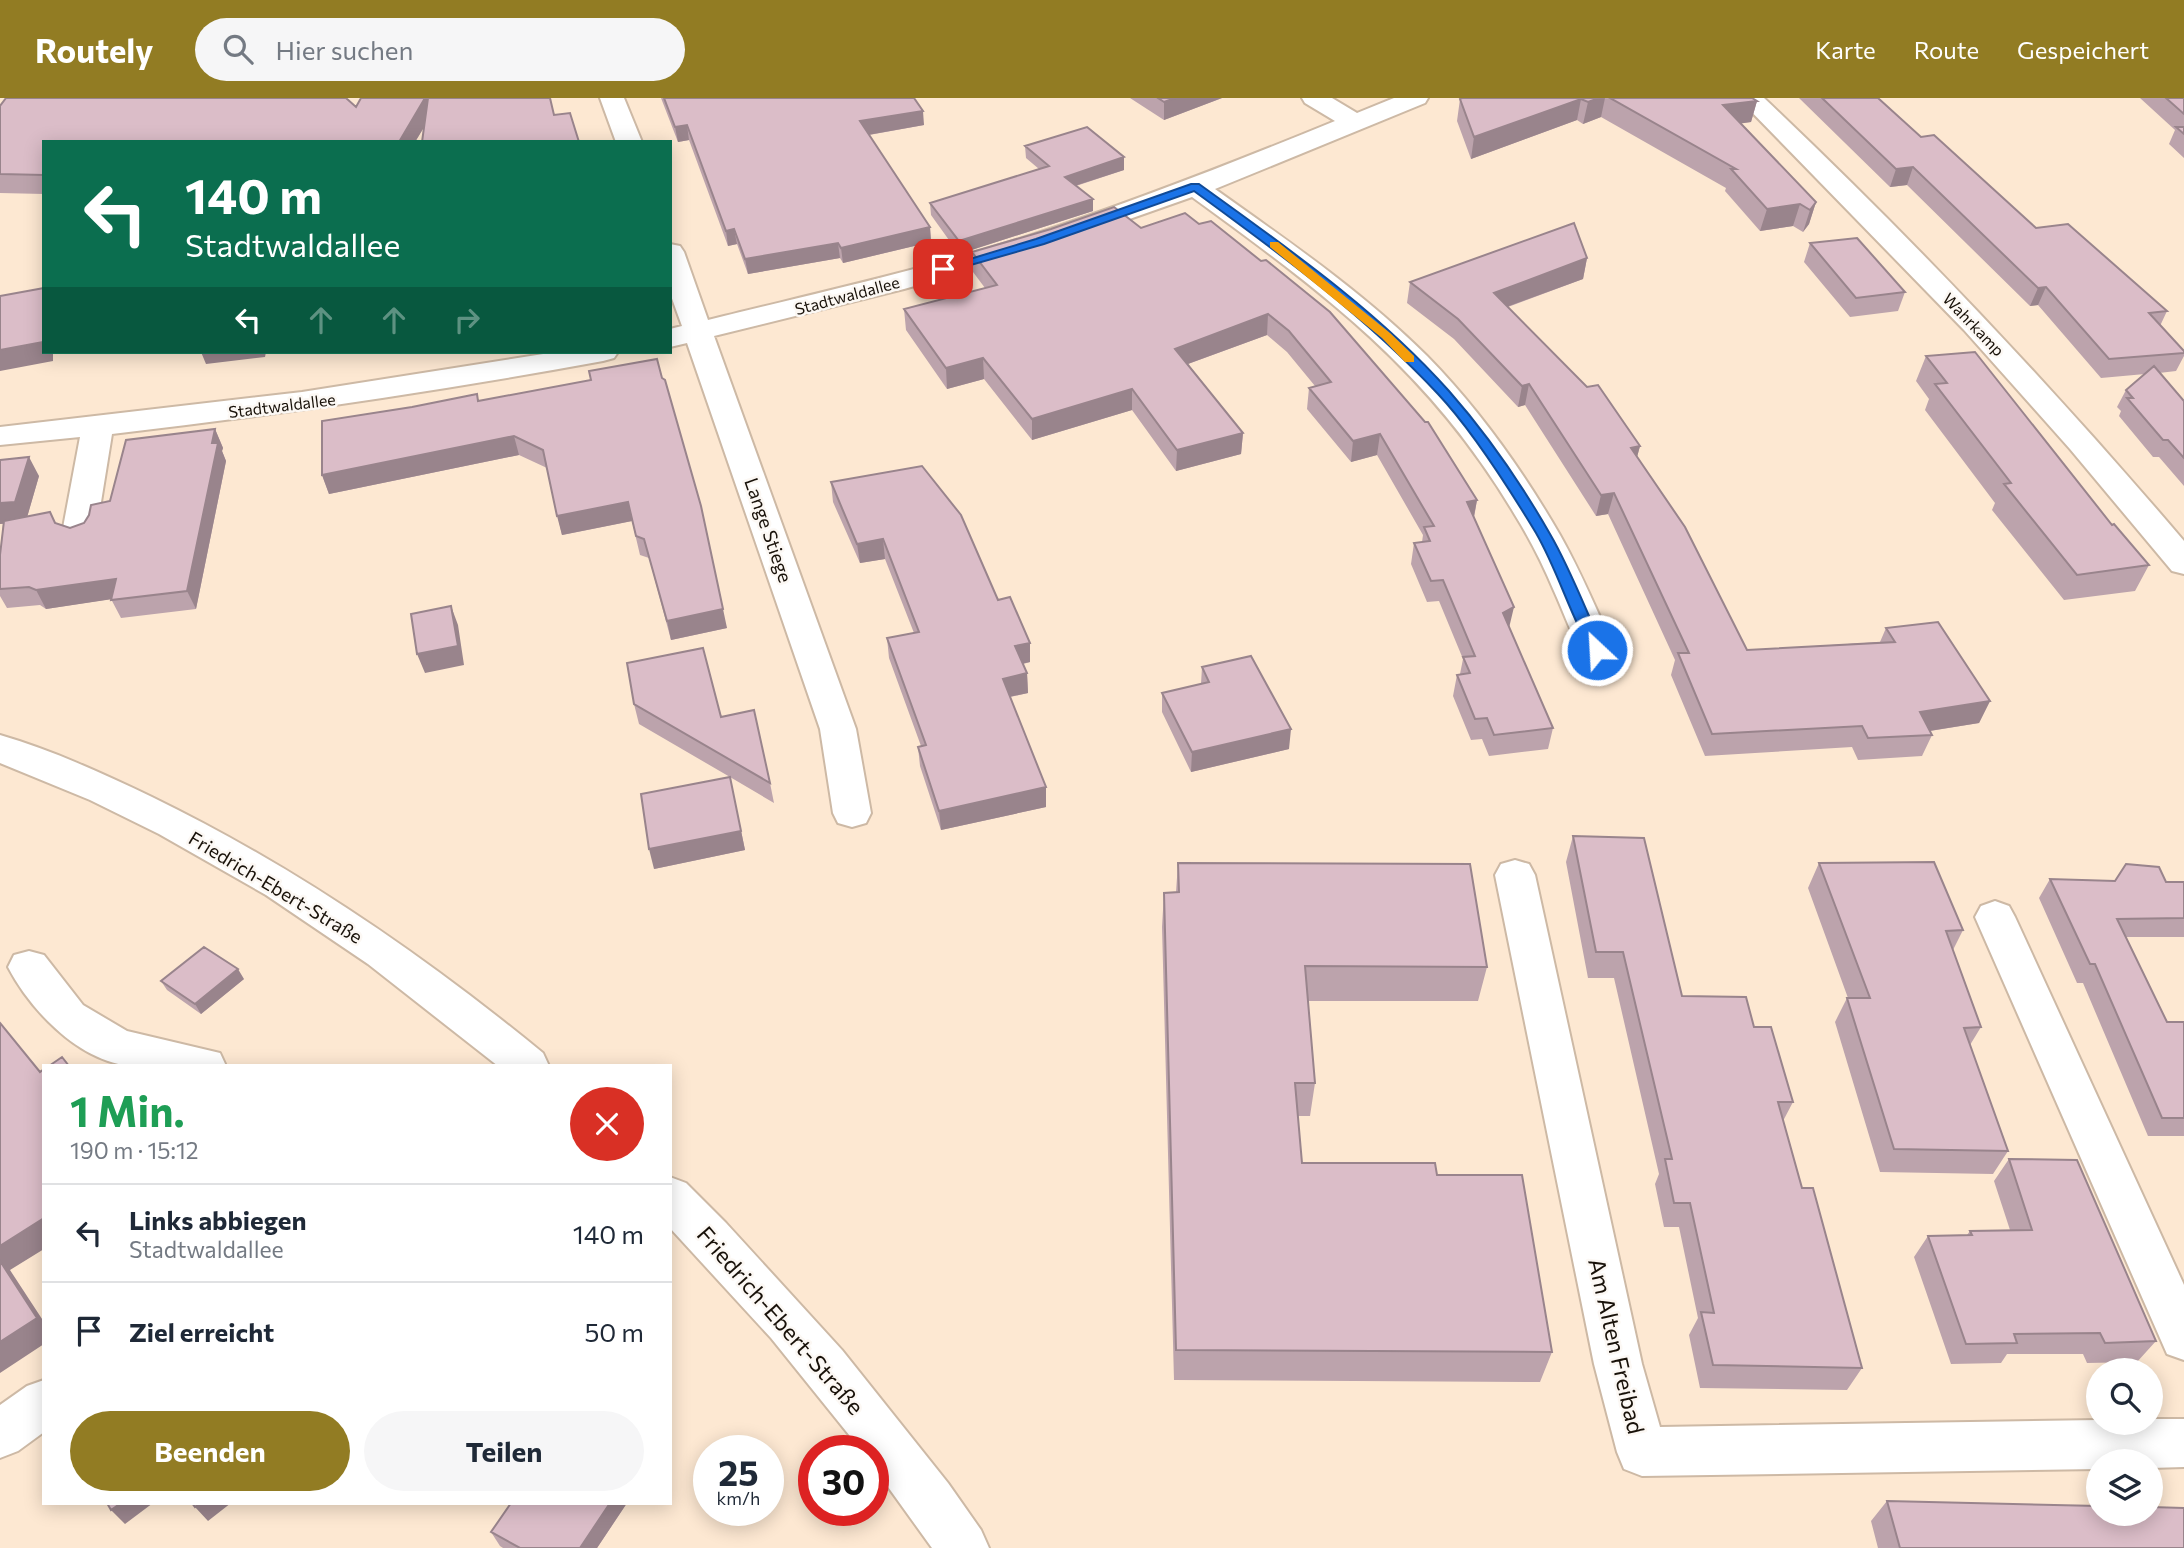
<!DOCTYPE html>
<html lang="de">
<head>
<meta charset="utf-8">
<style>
	body { margin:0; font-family:Commissioner,sans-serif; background:#f6f6f7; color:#1f2937; height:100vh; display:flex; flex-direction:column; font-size:26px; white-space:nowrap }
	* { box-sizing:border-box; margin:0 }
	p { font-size:23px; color:#747a83 }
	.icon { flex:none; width:38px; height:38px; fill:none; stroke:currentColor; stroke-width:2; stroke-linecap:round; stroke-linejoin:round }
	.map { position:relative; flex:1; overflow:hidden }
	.side { position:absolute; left:42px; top:966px; width:630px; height:441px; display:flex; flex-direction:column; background:#fff; border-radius:0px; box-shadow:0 4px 18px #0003 }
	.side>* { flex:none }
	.hud { position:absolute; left:42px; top:42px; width:630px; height:214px; border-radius:0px; box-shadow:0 4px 18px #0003; background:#0b6e4f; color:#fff; overflow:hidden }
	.buttons { position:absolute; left:2086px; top:1260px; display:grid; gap:14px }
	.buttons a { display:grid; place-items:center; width:77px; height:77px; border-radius:50%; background:#fff; box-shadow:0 4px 18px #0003; font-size:35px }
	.speed { position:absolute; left:693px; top:1337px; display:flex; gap:14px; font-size:35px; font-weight:700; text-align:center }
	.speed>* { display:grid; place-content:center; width:91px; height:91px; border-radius:50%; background:#fff; box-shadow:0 4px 18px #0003; line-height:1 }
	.speed small { font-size:18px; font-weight:400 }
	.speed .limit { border:10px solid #d22; background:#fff; color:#111 }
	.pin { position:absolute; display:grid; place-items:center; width:60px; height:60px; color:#fff; margin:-30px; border-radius:14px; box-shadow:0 4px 10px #0006 }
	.me { position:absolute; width:77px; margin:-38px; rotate:335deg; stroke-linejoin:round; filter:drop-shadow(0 0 5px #0008) }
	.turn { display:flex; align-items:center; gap:24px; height:147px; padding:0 28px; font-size:32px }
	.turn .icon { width:91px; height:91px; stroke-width:2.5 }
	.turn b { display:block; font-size:49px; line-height:60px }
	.lanes { display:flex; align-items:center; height:66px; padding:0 28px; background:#0003; justify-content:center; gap:35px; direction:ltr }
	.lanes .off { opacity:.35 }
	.round { display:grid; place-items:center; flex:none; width:74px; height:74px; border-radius:37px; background:#f6f6f7 }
	.summary { display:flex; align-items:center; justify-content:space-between; height:119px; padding:0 28px }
	h1 { font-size:42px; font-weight:700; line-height:52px; color:#1e9e55 }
	.action { display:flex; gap:14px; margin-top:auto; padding:14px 28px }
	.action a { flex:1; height:80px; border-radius:42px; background:#927c23; color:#fff; font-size:28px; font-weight:700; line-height:80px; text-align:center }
	.action a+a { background:#f6f6f7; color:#1f2937 }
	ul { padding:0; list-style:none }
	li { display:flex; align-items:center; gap:21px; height:98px; padding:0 28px; border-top:2px solid #e0e1e3 }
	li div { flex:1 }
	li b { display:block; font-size:26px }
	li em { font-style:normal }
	header { display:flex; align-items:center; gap:42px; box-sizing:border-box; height:98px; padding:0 35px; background:#927c23; color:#fff }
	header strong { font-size:33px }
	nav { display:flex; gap:38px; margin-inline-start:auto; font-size:24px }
	.search { width:490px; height:63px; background:#f6f6f7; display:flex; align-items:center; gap:18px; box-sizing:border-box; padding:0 24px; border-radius:38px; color:#747a83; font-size:26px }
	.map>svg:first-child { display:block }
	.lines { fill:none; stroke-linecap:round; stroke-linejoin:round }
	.street-casing { stroke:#cdb9a5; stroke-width:4 }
	.secondary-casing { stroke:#cdb9a5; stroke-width:4 }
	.street { fill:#fff; fill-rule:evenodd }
	.secondary { fill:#fff; fill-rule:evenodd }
	.wall { fill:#bca3ac }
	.shaded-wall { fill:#99848c }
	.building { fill:#dbbdc8; stroke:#99848c; stroke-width:2 }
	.route { fill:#1a73e8; stroke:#114b97; stroke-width:2 }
	.slow { fill:#f59e0b }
	.labels { text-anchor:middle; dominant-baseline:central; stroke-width:5; stroke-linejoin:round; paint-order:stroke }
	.far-street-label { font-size:16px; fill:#181109; stroke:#fcf8f4 }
	.street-label { font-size:19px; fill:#181109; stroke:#fcf8f4 }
	.near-street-label { font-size:23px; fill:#181109; stroke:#fcf8f4 }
</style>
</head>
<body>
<header>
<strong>Routely</strong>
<div class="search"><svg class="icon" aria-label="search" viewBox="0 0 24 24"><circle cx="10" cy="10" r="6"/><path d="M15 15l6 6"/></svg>Hier suchen</div>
<nav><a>Karte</a><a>Route</a><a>Gespeichert</a></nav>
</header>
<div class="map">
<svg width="2184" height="1450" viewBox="0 0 2184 1450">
	<rect width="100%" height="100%" fill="#fde8d2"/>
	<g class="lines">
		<defs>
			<path id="street" d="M600 0H624L642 44H616Z
				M1302 0H1332L1357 15 1394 0H1428L1425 5 1215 91C1288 143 1363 194 1427 258 1479 311 1523 373 1560 437 1581 474 1597 513 1615 552L1609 560 1597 564 1585 560C1572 539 1564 515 1554 493 1543 467 1530 441 1515 417 1430 273 1324 195 1192 99L1050 149 904 191 714 238 856 631 871 715 866 725 852 729 838 725 833 715 820 631 687 245 670 249V231L682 228 670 195V146L680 148 684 154 708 222C817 195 926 171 1032 137 1135 103 1235 64 1335 23L1305 5Z
				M1738 0H1764C1912 140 2052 288 2184 443V476L2172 473 2070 351 1964 232Z
				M556 254H618L614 260 603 263C440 293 277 317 112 336L96 435 91 442 79 446 67 442 62 435 80 339 0 347V329L302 294Z
				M1515 762 1529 766 1535 777 1642 1266 1660 1329 2098 1322V1325H2151V1321H2184V1369L2151 1370V1363H2098V1371L1642 1378 1624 1371 1617 1354 1594 1266 1495 777 1501 766Z
				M1995 803 2009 808 2015 819 2184 1187V1262L2167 1256 1975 819 1981 808Z
				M29 853 44 857 83 907 127 933 220 955 226 968C194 968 156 973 124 967 75 959 30 911 8 869L14 857Z
				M44 1282V1334L18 1353 0 1360V1307L27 1288Z"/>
			<path id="secondary" d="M0 637C52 652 104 676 152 699 294 768 422 856 543 955L549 968H498L368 866 266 797 159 736 90 702 0 665Z
				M670 1079 686 1085 726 1125 842 1252 948 1385 981 1432 989 1450H932L873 1368V1353H862L771 1240 670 1130Z"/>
		</defs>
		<use href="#street" class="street-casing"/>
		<use href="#secondary" class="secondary-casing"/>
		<use href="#street" class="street"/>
		<use href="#secondary" class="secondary"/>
	</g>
	<path class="wall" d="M661 0H914L924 27 869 37 930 129 931 144 843 165 840 160 748 176 737 146 728 148 689 42 678 44Z
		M1130 0H1222L1164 22Z
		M1462 0H1752L1757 3 1751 24 1741 25 1816 104 1809 126 1803 134 1793 128 1760 133 1725 93 1726 90 1601 19 1583 26 1577 22 1471 61 1457 23 1460 1Z
		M1799 0H1878L1921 39 2036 130 2167 213 2160 228 2184 255V258L2176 273 2159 275 2184 303V388L2159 359H2153L2119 318 2121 313 2117 309 2126 292 2145 276 2101 280 2038 207 2030 208 1907 87 1890 89Z
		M2140 0H2184V60L2169 46 2175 32Z
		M0 8 356 9 554 17 579 44 424 29 415 44H44V96L0 95Z
		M1025 48 1124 59V72L1076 88 1093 113 959 156 931 117 930 105 1039 71 1026 60Z
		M1185 115 1477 402 1474 420 1509 530 1553 630 1548 651 1489 658 1482 641 1471 642 1453 598 1457 577 1460 576 1463 561 1439 503 1427 504 1411 466 1414 445 1422 444 1423 437 1377 357 1351 364 1307 311 1309 290 1315 288 1287 254 1267 237 1188 266 1243 335 1241 356 1176 373 1132 312 1032 342 984 281 947 291 906 232 904 211 985 190 973 174 972 154 1141 130Z
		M1810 145 1905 194 1898 213 1850 219 1804 164Z
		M1587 160 1583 181 1508 209 1640 348 1637 359 1747 552 1880 544 1886 530 1990 603 1979 625 1930 633 1932 637 1922 658 1858 662 1852 649 1705 658 1671 577 1675 562 1608 416 1596 418 1525 307 1518 309 1454 241 1407 205 1410 184Z
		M1926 258 2112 427 2149 467 2135 493 2064 502 1992 412 1995 405 1925 312 1929 301 1916 283Z
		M591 282 727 530 671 542 649 460 640 457 632 423 562 437 547 370 519 357 329 396 322 377 479 303Z
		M215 331 223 350 222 353 226 363 196 511 121 520 111 501 46 511 40 507 7 510 0 498V457L3 426H0V362L39 378 27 419 50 414 56 425 70 430 84 425 110 403Z
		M831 384 998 502 1030 564 1023 566 1027 575 1028 595 1010 599 1046 689V709L941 732 920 668 918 649 921 648 889 560 887 540 914 535 885 461 860 465 833 404Z
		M1202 569 1289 651 1191 674 1162 614V595L1201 586Z
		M634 606 721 619 770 685 774 705 730 679 745 752 654 771 730 679 639 626Z
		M1573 738 1682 898 1754 929 1793 1004 1783 1023 1802 1090 1862 1270 1847 1292 1700 1290 1689 1237 1698 1220 1679 1129H1664L1655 1086 1659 1076 1614 880H1588L1566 764Z
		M1178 765 1487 869 1478 903H1308L1315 985 1310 1018H1298L1302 1065 1437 1077 1552 1254 1540 1284 1174 1282 1162 829 1164 795 1176 794Z
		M1819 765 1963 832 1953 852 1981 929 1970 947 2008 1053 1993 1076 1880 1074 1835 924 1847 900H1848L1808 790Z
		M2050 781 2184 784V839H2126L2167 924H2184V1038H2148L2083 885H2077L2039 800Z
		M244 881 201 916 167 892 161 883Z
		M2009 1061 2156 1243 2137 1264 2087 1265 2083 1256H2007L2001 1265 1951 1266 1914 1159 1928 1138 1967 1137 1970 1133 2010 1132 1994 1083Z
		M1887 1403 2184 1450H1878L1871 1423Z
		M627 1405 597 1450H503L500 1448 491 1434Z"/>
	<path class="shaded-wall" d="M425 0H430L434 13 415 44H399Z
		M1175 0H1222L1164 22V4Z
		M1599 0H1605L1601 19 1583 26 1588 4Z
		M1581 1 1577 22 1471 61 1474 39Z
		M1757 3 1751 24 1717 29 1723 7Z
		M923 13 924 27 862 38 860 23Z
		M687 27 689 42 678 44 675 29Z
		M1124 59V72L1065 91V79Z
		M1913 69 1907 87 1890 89 1896 71Z
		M1093 101V113L959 156V143Z
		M1816 104 1809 126 1803 134 1810 112Z
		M1800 106 1793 128 1760 133 1767 111Z
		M930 129 931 144 843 165 841 150Z
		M734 131 737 146 728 148 726 133Z
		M838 145 840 160 748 176 745 161Z
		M1587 160 1583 181 1490 215 1494 195Z
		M2046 189 2038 207 2030 208 2038 190Z
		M44 190V254H53V263L0 273V252Z
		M1268 216 1267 237 1174 271 1175 251Z
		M201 254H266L265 259 206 266Z
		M983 260 984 281 947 291 946 270Z
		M1529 286 1525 307 1518 309 1522 288Z
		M1132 291V312L1032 342V321Z
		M215 331 223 350 222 353 226 363 196 511 187 493Z
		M1243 335 1241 356 1176 373 1177 352Z
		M1380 336 1377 357 1351 364 1353 343Z
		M514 338 519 357 329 396 322 377Z
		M1640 348 1634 370 1631 350Z
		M29 359 39 378 26 423 0 426V405Z
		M1614 395 1608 416 1596 418 1601 397Z
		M1477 402 1473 423 1467 404Z
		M628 404 632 423 562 437 557 418Z
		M883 441 885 461 860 465 857 446Z
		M116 481 126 499 46 511 36 492Z
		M451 508 458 527 464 567 425 575 417 556Z
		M1514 509 1509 530 1503 515Z
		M723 511 727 530 671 542 667 523Z
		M1030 545V564L1016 567 1015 548Z
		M1027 575 1028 595 1004 600 1003 581Z
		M1990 603 1979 625 1910 636 1920 614Z
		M1291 631 1289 651 1191 674 1192 654Z
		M730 679 745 752 654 771 649 751Z
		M1046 689V709L941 732 939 713Z
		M238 871 244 881 201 916 195 906Z
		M44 1120V1151L10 1172 44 1224V1246L0 1275V1148Z
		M121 1405H153L125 1426 111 1412Z
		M200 1405H231L208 1423 195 1409Z
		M610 1405H627L597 1450H580Z"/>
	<path class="building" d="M6 0H346L356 9 361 0H425L399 44H44V77L0 76V8Z
		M428 0H550L554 17 570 15 579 44H422Z
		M664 0H914L923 13 860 23 930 129 841 150 838 145 745 161 734 131 726 133 687 27 675 29Z
		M1158 0H1175L1164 4Z
		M1462 0H1599L1588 4 1581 1 1474 39 1460 1Z
		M1610 0H1752L1757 3 1723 7 1816 104 1810 112 1800 106 1767 111 1731 71H1736Z
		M1822 0H1878L1921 39 1934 37 2036 130 2068 126 2167 213 2149 215 2184 253V255L2109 261 2046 189 2038 190 1913 69 1896 71Z
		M2166 0H2184V16Z
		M1087 29 1124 59 1065 79 1093 101 959 143 930 105 1049 68 1025 48Z
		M2176 29H2184V36Z
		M1114 109 1141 130 1185 115 1199 126 1211 123 1261 163 1266 162 1330 214 1425 324H1428L1477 402 1467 404 1514 509 1503 515 1553 630 1494 637 1487 620 1475 621 1457 577 1470 575 1463 559 1475 558 1443 482 1431 483 1414 445 1430 443 1424 429 1434 428 1380 336 1353 343 1309 290 1331 284 1289 233 1268 216 1175 251 1243 335 1177 352 1132 291 1032 321 983 260 946 270 904 211 997 187 972 154 1051 131Z
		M1574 125 1587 160 1494 195 1587 289 1598 287 1640 348 1631 350 1685 429 1747 552 1895 544 1886 530 1938 524 1990 603 1920 614 1932 637 1868 640 1862 628 1712 636 1678 555H1689L1614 395 1601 397 1529 286 1522 288 1458 221 1410 184Z
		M1857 140 1905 194 1856 200 1810 145Z
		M44 190 43 244 0 252V198Z
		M1975 254 2112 427 2114 426 2149 467 2077 477 2004 386 2011 385 1935 286 1947 285 1926 258Z
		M657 261 662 280 665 282 701 408 723 511 667 523 644 441 636 438 628 404 557 418 543 352 514 338 322 377V323L412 309 477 296 478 303 591 282 589 273Z
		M2154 268 2184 303V360L2168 342H2163L2127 300H2133L2126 292Z
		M215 331 212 345H218L187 493 111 502 116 481 36 492 29 489 0 491V457L4 423 50 414 55 425 70 430 84 425 89 417 91 407 110 403 126 342Z
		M29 359 15 404 0 405V362Z
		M922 368 961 417 998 502 1010 499 1030 545 1015 548 1027 575 1003 581 1046 689 939 713 918 649 926 647 887 540 919 534 883 441 857 446 831 384Z
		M451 508 458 548 417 556 411 516Z
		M703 550 721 619 754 612 770 685 634 606 627 565Z
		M1251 558 1291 631 1192 654 1162 595 1209 584 1202 569Z
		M730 679 741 733 649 751 641 696Z
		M1573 738 1644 740 1682 898 1746 899 1754 929H1771L1793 1004H1778L1802 1090H1813L1862 1270 1713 1267 1701 1214 1714 1215 1690 1105H1674L1665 1061H1672L1623 854H1596Z
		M1934 764 1963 832 1946 833 1981 929 1964 930 2008 1053 1894 1051 1847 900H1870L1819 765Z
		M1178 765 1470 766 1487 869 1305 868 1315 985H1295L1302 1065H1435L1437 1077H1522L1552 1254 1176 1252 1164 795 1179 794Z
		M2126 766 2159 769 2166 784H2184V820L2117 821 2167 924H2184V1020H2162L2095 866H2090L2050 781 2115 783Z
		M204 849 238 871 195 906 161 883Z
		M0 925 40 974 44 971V1120L0 1148Z
		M62 959 69 968H49Z
		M2009 1061 2077 1062 2156 1243 2105 1245 2100 1235 2014 1236 2017 1245 1966 1246 1928 1138 1972 1137 1970 1133 2032 1132Z
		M0 1163 37 1220 0 1244Z
		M1887 1403 2098 1408V1416H2151V1409L2184 1410V1450H1900Z
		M107 1405H121L111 1412Z
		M192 1405H200L195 1409Z
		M511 1405H610L580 1450H520L491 1434Z"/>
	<path class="route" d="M1191 86H1199C1286 149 1377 212 1449 293 1486 335 1522 387 1550 436 1571 472 1586 513 1604 552L1602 555H1592C1570 517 1558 473 1536 435 1510 392 1472 332 1438 296 1365 218 1279 155 1194 93L1044 146 943 175 937 171 1036 141Z"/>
	<path class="slow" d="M1270 144H1278L1390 235 1414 258V264H1405L1382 240 1270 149Z"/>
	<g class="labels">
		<g class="far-street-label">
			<text transform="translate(847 197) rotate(-15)">Stadtwaldallee</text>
			<text transform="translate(1974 226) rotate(46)">Wahrkamp</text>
			<text transform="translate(282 307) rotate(-7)">Stadtwaldallee</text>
		</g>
		<g class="street-label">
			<text transform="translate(769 432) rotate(71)">Lange Stiege</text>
			<text transform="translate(276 789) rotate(31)">Friedrich-Ebert-Straße</text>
		</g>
		<g class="near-street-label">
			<text transform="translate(781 1222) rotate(49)">Friedrich-Ebert-Straße</text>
			<text transform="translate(1617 1248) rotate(77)">Am Alten Freibad</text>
		</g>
	</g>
</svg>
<div class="buttons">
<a><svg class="icon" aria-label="search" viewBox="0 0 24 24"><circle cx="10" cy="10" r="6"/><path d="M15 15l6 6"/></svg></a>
<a><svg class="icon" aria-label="layers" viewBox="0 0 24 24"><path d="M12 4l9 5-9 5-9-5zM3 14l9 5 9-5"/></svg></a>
</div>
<div class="speed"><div>25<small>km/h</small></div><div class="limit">30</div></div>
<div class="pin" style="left:943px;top:171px;background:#d93025"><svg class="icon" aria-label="arrive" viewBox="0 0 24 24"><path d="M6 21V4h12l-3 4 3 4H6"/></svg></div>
<svg class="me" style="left:1597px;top:552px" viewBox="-20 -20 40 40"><circle r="17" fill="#1a73e8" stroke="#fff" stroke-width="3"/><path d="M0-11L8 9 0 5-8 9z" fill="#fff"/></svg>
<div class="hud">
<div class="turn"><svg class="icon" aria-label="left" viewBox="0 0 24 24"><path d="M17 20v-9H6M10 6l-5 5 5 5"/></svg><div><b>140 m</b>Stadtwaldallee</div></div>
<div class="lanes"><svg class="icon" aria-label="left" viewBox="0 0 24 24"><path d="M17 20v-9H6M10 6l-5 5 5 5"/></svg><svg class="icon off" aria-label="ahead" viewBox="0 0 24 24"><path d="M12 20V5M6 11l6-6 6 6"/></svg><svg class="icon off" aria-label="ahead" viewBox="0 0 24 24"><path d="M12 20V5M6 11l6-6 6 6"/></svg><svg class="icon off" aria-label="right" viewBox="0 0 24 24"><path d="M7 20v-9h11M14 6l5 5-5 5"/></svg></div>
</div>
<section class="side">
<div class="summary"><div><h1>1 Min.</h1><p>190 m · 15:12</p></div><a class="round" style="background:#d93025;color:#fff"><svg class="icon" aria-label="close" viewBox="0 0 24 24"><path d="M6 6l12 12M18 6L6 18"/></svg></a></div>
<ul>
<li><svg class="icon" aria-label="left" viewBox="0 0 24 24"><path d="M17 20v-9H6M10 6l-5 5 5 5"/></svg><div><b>Links abbiegen</b><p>Stadtwaldallee</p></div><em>140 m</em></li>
<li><svg class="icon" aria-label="arrive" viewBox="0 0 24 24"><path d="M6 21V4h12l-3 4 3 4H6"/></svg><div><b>Ziel erreicht</b></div><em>50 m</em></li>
</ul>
<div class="action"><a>Beenden</a><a>Teilen</a></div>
</section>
</div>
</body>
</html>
